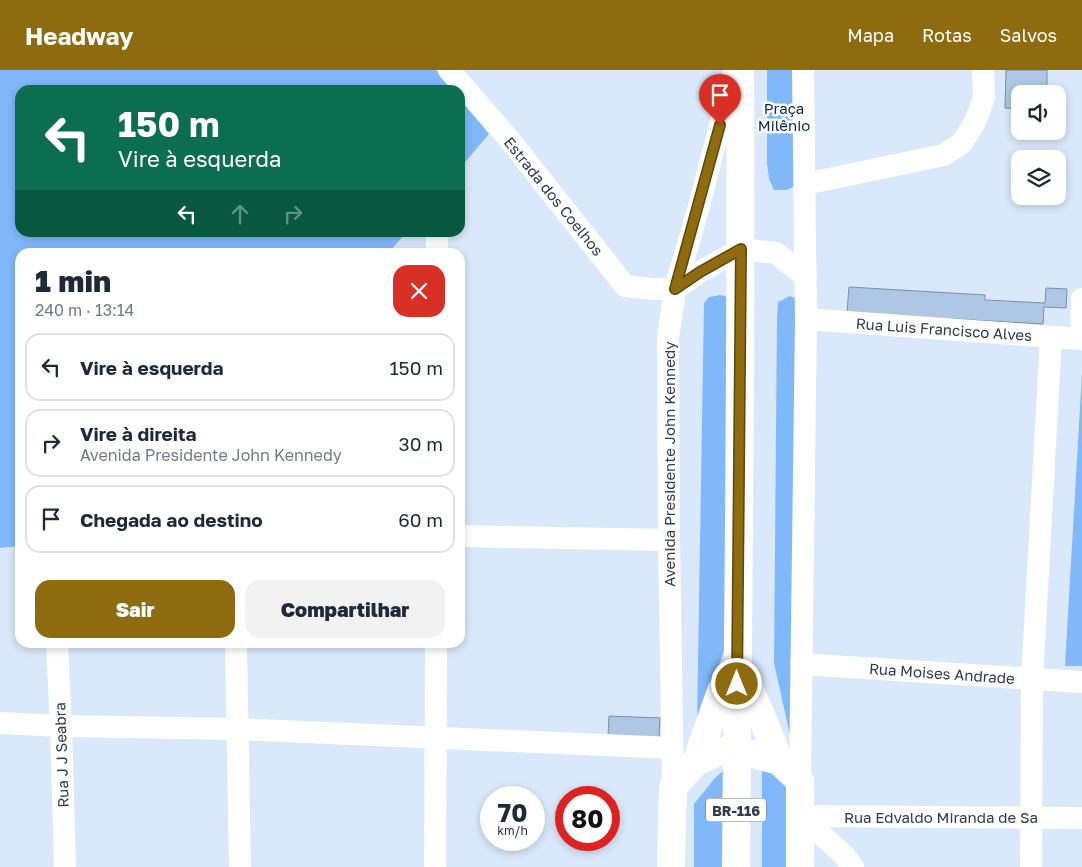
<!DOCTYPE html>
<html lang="pt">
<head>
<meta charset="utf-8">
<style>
	body { margin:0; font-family:"Golos Text",sans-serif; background:#f2f2f3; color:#1f2937; height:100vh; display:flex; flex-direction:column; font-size:19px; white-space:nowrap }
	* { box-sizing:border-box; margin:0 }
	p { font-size:16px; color:#747a83 }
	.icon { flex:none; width:28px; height:28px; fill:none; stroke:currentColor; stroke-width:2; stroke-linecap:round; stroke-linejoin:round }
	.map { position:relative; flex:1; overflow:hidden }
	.sheet { position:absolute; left:15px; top:178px; width:450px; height:400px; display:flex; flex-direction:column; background:#fff; border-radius:15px; box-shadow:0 2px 8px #0003 }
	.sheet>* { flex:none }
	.guide { position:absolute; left:15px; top:15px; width:450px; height:152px; border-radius:15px; box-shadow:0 2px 8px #0003; background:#0b6e4f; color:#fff; overflow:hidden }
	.controls { position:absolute; left:1011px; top:15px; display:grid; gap:10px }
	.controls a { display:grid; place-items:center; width:55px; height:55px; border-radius:10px; background:#fff; box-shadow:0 2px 8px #0003; font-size:25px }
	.speed { position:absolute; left:480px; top:716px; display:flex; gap:10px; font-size:25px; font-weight:700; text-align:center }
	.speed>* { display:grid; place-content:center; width:65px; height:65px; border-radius:50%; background:#fff; box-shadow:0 2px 8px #0003; line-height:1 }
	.speed small { font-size:12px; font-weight:400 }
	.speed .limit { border:8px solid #d22; background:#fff; color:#111 }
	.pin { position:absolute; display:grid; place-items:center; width:42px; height:42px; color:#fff; margin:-51px -21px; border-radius:50% 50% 50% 0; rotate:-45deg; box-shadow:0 0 5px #0007 }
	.pin .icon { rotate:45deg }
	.me { position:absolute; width:55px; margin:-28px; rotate:0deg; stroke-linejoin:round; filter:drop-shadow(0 0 4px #0008) }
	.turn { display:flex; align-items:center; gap:18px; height:105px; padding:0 20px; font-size:22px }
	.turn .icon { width:65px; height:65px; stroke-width:2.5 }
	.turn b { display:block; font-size:35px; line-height:42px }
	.lanes { display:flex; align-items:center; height:48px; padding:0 20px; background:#0003; justify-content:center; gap:25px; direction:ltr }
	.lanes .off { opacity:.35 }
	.round { display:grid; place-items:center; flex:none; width:52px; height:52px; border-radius:15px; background:#f2f2f3 }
	.summary { display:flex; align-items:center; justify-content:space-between; height:85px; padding:0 20px }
	h1 { font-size:30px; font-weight:800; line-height:38px }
	.cta { display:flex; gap:10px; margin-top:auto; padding:10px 20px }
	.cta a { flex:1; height:58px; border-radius:15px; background:#8e6b0e; color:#fff; font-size:20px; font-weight:800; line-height:58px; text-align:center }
	.cta a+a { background:#f2f2f3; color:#1f2937 }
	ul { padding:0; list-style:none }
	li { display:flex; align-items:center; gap:15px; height:68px; margin:0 10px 8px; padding:0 10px; border:2px solid #e0e1e3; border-radius:15px }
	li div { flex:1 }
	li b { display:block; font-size:19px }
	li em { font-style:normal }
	header { display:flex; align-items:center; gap:30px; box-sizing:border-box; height:70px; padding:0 25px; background:#8e6b0e; color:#fff }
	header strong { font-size:24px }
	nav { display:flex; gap:28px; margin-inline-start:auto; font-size:18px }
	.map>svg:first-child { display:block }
	.green { fill:#81b8fa }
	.building { fill:#afc7e4; stroke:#788faa }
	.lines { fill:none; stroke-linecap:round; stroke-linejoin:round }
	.minor { stroke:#fff; stroke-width:22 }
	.major { stroke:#fff; stroke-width:28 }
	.highway { stroke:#fff; stroke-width:28 }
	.route-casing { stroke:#5c4609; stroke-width:12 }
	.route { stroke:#8e6b0e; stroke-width:9 }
	.labels { text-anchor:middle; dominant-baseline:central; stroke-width:5; stroke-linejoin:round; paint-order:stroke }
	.shield { fill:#fff; stroke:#70767e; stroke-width:1 }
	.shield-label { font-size:14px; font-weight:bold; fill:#323b47 }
	.park-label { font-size:15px; fill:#102a48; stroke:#fff }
	.street-label { font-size:15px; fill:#323b47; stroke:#fff }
</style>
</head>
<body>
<header>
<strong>Headway</strong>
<nav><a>Mapa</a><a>Rotas</a><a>Salvos</a></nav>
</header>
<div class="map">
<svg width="1082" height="797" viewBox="0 0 1082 797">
	<rect width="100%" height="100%" fill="#d9e8fa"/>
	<path class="green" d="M0 0H436L453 20H20V162L406 163 389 182H20V476L0 478Z
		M767 0H802L795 116 787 120H774L769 109 767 93Z
		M460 29 489 64 460 98Z
		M720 225 728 227 733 235 724 581 697 654 704 233 709 227Z
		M790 226 803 232 790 665 774 593 777 247 778 232Z
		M1082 303V596H1065Z
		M762 695 789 718 795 797H762Z
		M735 698 732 797H694V734L715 708 723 701Z"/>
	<path class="building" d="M1006 0H1047V24H1020V39L1005 38Z
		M849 217 985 225V230L1045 233 1046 218 1067 219 1066 238 1044 237 1043 254 847 243Z
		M609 646 660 648 659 669 608 667Z"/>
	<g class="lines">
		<path class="minor" d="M449 0 509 69 625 216 651 219H675L700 202 741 179 776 183 806 207
			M805 114 944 85 962 73 975 52 984 28 983 0
			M437 162V182
			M806 249 1082 269
			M1081 269 1082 229
			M460 466 669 470
			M57 572 61 656 65 797
			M236 572 240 797
			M801 594 1082 612
			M0 653 61 656 237 659 672 678
			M800 711 806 249 803 0
			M673 717 669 470 668 268 675 219 698 140 734 1
			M800 746 1082 748
			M800 746 844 785 853 797
			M435 797 436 572
			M1031 797 1032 609 1051 267"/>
		<path class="major" d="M671 797 673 717 696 692 719 681 753 684 779 691 800 711V797"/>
		<path class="highway" d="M737 599C756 628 767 659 779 691
			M696 692 721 621 736 599
			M736 797C738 531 742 266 740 0"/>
	</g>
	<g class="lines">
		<defs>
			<path id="route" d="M720 55 675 219 700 202 741 179 737 614"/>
		</defs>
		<use href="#route" class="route-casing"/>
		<use href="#route" class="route"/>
	</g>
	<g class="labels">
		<rect class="shield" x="706" y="728.5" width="60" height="23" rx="4"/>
		<g class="shield-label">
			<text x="736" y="740">BR-116</text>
		</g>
		<g class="park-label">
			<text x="784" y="38">Praça<tspan x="784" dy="17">Milênio</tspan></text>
		</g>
		<g class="street-label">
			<text transform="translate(554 126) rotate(51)">Estrada dos Coelhos</text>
			<text transform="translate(944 259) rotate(4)">Rua Luis Francisco Alves</text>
			<text transform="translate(669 394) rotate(-90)">Avenida Presidente John Kennedy</text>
			<text transform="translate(942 603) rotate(4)">Rua Moises Andrade</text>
			<text transform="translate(61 685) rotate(-92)">Rua J J Seabra</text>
			<text x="941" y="747">Rua Edvaldo Miranda de Sa</text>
		</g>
	</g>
</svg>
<div class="controls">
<a><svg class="icon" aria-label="sound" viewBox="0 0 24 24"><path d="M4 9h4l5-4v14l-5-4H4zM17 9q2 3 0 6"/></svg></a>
<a><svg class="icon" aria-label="layers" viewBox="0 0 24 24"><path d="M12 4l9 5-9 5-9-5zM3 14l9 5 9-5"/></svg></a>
</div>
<div class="speed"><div>70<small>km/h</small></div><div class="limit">80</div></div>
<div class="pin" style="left:720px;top:55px;background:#d93025"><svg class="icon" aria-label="arrive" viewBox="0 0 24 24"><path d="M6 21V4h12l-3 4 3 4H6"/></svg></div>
<svg class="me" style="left:737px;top:614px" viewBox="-20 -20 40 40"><circle r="17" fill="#8e6b0e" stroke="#fff" stroke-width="3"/><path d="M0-11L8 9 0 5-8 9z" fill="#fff"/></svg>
<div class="guide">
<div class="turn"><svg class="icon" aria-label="left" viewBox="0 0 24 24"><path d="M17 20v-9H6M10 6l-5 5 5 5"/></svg><div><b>150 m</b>Vire à esquerda</div></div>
<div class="lanes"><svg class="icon" aria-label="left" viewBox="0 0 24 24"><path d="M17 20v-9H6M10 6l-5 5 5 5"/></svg><svg class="icon off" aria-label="ahead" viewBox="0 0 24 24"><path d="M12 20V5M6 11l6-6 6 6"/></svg><svg class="icon off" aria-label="right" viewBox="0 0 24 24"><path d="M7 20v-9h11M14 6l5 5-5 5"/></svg></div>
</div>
<section class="sheet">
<div class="summary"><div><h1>1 min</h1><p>240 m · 13:14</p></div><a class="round" style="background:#d93025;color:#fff"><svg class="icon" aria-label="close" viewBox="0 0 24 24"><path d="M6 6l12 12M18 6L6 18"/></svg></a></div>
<ul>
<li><svg class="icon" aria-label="left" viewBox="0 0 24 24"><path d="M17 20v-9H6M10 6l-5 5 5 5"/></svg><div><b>Vire à esquerda</b></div><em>150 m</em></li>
<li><svg class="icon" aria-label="right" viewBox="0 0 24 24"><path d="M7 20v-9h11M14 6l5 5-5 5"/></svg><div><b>Vire à direita</b><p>Avenida Presidente John Kennedy</p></div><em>30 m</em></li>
<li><svg class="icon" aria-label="arrive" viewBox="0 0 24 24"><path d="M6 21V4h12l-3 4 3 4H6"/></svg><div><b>Chegada ao destino</b></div><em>60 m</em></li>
</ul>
<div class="cta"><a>Sair</a><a>Compartilhar</a></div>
</section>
</div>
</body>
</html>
